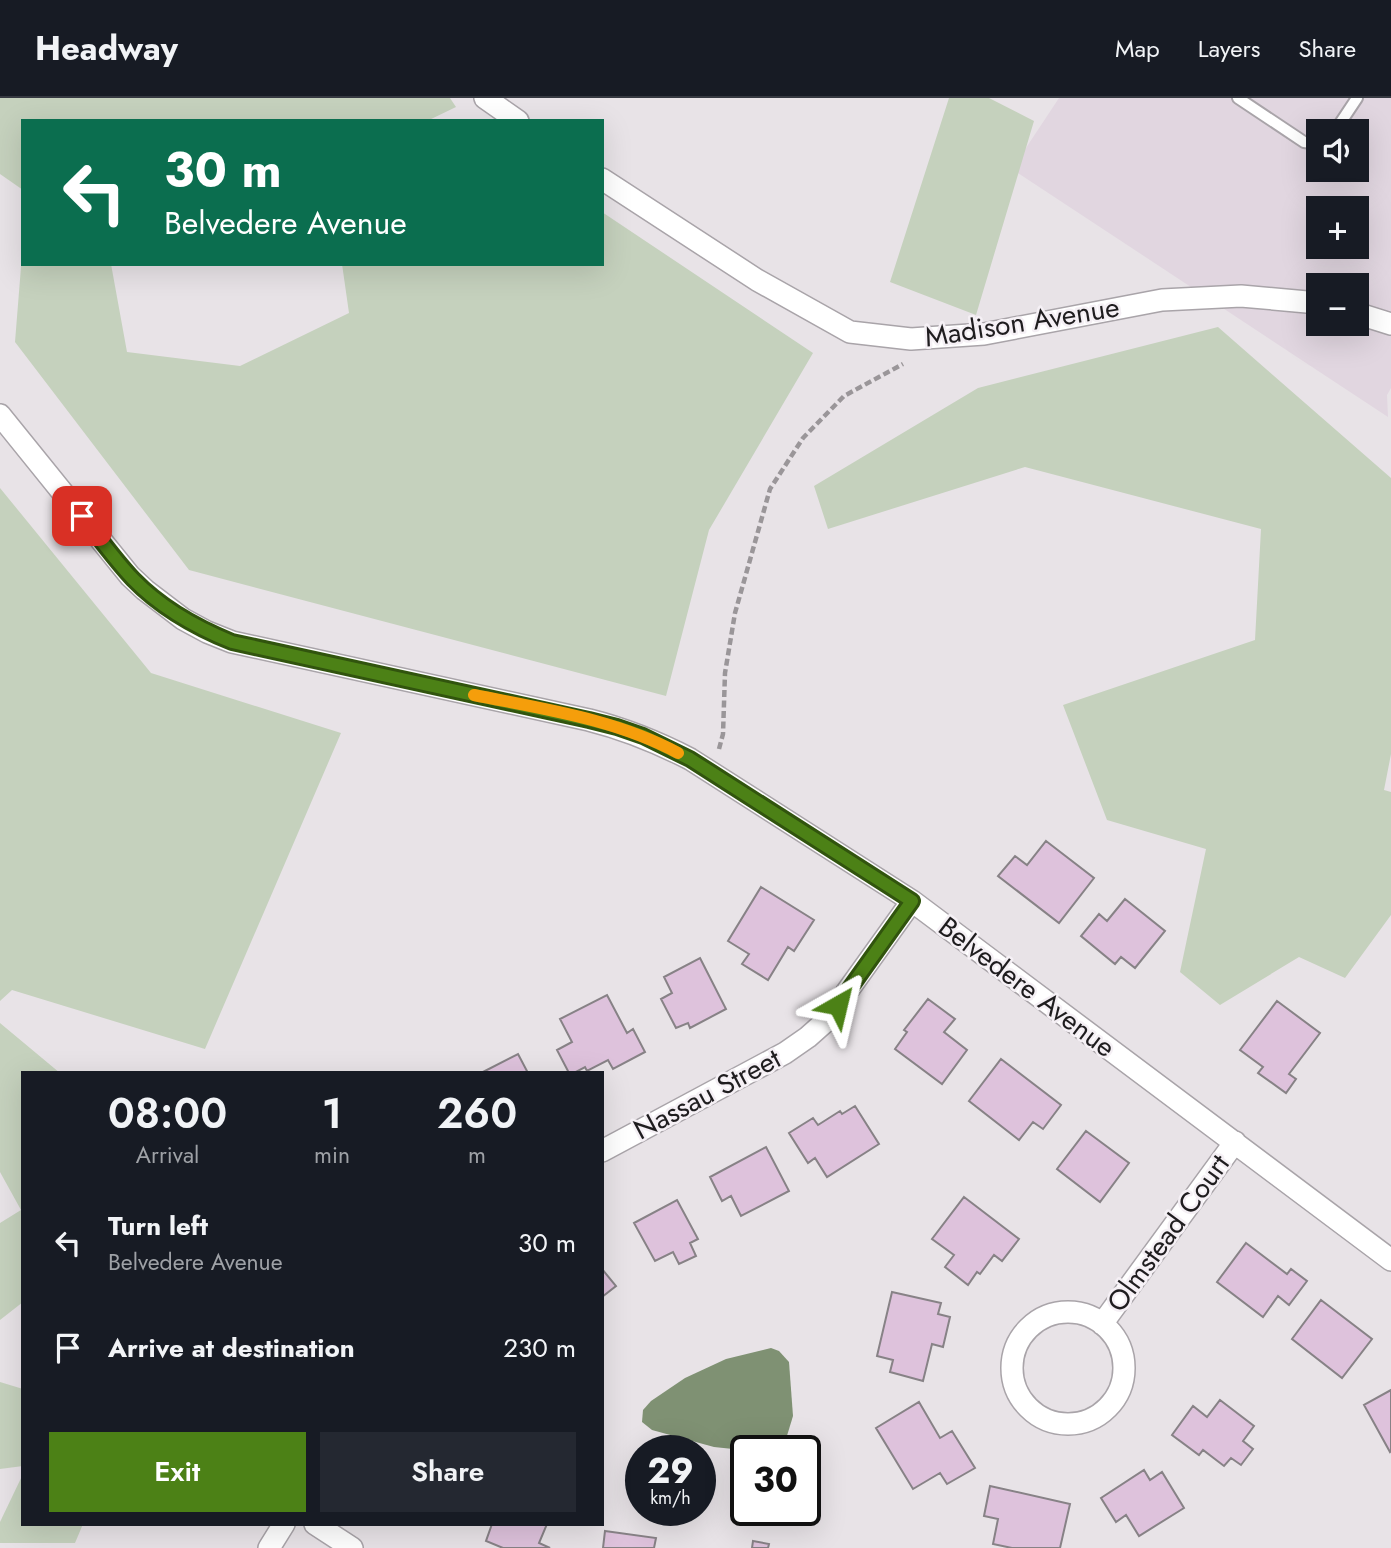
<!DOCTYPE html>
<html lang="en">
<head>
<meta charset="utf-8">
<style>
	body { margin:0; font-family:Jost,sans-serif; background:#242831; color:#f1f3f6; height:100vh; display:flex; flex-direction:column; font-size:26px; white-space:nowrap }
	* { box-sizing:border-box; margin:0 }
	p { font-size:23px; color:#9ea1a6 }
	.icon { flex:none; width:38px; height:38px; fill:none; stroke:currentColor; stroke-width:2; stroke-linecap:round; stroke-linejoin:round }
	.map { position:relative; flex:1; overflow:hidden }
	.drawer { position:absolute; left:21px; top:973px; width:583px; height:455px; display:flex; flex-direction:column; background:#171b24; border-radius:0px; box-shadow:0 7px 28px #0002 }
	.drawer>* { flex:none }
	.guide { position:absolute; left:21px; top:21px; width:583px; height:147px; border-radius:0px; box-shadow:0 7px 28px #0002; background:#0b6e4f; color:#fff; overflow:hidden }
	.buttons { position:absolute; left:1306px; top:21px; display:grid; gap:14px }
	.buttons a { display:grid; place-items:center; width:63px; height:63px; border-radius:0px; background:#171b24; box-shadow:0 7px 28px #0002; font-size:35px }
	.speed { position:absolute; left:625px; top:1337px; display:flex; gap:14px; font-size:35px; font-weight:700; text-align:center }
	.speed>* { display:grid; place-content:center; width:91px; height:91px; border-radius:50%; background:#171b24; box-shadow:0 7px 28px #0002; line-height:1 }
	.speed small { font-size:18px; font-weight:400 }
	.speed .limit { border:4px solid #111; border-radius:10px; background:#fff; color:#111 }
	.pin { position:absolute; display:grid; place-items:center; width:60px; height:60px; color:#fff; margin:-30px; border-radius:14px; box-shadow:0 4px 10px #0006 }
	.me { position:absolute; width:77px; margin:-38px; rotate:37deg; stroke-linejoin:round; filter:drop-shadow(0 0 5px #0008) }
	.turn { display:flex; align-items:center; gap:24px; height:147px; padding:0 28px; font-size:32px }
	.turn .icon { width:91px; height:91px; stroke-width:2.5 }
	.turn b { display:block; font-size:49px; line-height:60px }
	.eta { display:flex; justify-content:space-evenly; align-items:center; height:119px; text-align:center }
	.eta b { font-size:42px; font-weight:600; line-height:49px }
	.button { display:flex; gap:14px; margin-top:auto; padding:14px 28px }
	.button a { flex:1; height:80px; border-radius:0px; background:#4c8116; color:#fff; font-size:28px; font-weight:600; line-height:80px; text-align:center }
	.button a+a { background:#242831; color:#f1f3f6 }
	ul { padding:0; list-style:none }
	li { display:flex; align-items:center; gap:21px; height:105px; padding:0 28px }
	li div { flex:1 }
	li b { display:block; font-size:26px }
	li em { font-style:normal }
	header { display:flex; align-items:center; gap:42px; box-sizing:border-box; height:98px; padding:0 35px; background:#171b24; border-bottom:2px solid #363941 }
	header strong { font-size:33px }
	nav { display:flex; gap:38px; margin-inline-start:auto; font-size:24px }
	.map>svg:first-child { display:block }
	.built { fill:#e1d6e0; fill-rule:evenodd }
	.green { fill:#c5d1bd }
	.water { fill:#7f9173 }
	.building { fill:#dec2dc; stroke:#878286; stroke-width:2 }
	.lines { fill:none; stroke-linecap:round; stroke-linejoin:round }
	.service-casing { stroke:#a9a4a9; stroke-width:14 }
	.minor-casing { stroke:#a9a4a9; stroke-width:24 }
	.path { stroke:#9a9699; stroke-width:4.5; stroke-dasharray:7 3.5; stroke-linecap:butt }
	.service { stroke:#fff; stroke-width:10 }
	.minor { stroke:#fff; stroke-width:21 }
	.route-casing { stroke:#31540e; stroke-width:18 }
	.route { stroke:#4c8116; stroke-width:12 }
	.slow { stroke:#f59e0b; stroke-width:12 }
	.labels { text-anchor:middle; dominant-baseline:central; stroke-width:5; stroke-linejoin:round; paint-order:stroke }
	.street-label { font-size:28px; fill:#1f1d1f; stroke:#f5f0f5 }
</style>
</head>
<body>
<header>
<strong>Headway</strong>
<nav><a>Map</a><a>Layers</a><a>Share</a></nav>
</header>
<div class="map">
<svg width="1391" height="1450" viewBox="0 0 1391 1450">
	<rect width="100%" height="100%" fill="#e8e3e7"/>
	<path class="built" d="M1059 0H1391V290L1387 297 1388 319 1012 71ZM1318 33H1356V72H1318ZM1318 110H1356V149H1318ZM1318 187H1356V226H1318Z"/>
	<path class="green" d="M0 0H450L456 9 427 23H23V92L0 76Z
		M949 0H989L1034 23 976 217 890 184Z
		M602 114 813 255 709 432 666 598 189 472 15 244 23 144V166H111L127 254 240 268 349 215 342 166H602Z
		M1218 229 1391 380V656L1384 692 1391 694V817L1345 880 1299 859 1220 907 1180 874 1206 751 1107 722 1063 607 1255 542 1261 431 1025 369 828 431 814 388 978 290Z
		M0 390 151 575 341 635 205 951 12 892 0 903Z
		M0 925 60 975H23V1204L0 1222V1125L21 1112 0 1074Z
		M0 1284 23 1291V1368L0 1371Z
		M23 1376V1426H83L75 1445H0V1424Z"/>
	<path class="water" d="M771 1250 779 1253 789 1264 793 1318 786 1341 777 1351 769 1353H752L714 1349 652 1332 642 1324 643 1312 651 1303 685 1280 726 1261Z"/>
	<path class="building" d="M1046 743 1094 780 1059 825 998 778 1015 758 1027 767Z
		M761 789 814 822 794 853 788 849 768 882 742 866 749 856 728 843Z
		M1125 801 1165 833 1135 870 1121 859 1115 866 1081 838 1099 816 1107 823Z
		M700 860 726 911 690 930 688 925 676 930 661 901 672 895 664 879Z
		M607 897 627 935 633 931 645 954 613 971 608 962 587 973 585 969 574 975H569L557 952 572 944 560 921Z
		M928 901 955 921 944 934 967 952 942 986 895 951 907 934 904 932Z
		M1277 903 1320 935 1289 976 1296 981 1286 995 1258 975 1263 969 1240 952Z
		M518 956 528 975H481Z
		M1001 961 1061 1007 1043 1031 1033 1024 1019 1042 969 1003Z
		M855 1008 879 1046 827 1079 815 1060 808 1065 789 1035 813 1020 818 1027 840 1013 842 1016Z
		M1086 1033 1129 1065 1100 1104 1057 1071Z
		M766 1049 789 1093 741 1118 731 1098 722 1103 710 1079Z
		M964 1099 1019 1141 1002 1163 994 1157 980 1176 977 1174 968 1187 945 1169 954 1157 932 1141Z
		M677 1102 698 1141 690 1145 696 1158 679 1166 673 1154 655 1163 634 1125Z
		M1246 1145 1287 1176 1291 1171 1307 1183 1289 1207 1278 1198 1263 1219 1217 1184Z
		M602 1171 616 1188 602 1199Z
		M892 1194 941 1205 938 1216 950 1219 943 1249 932 1246 923 1283 890 1274 893 1262 877 1258Z
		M1321 1202 1372 1241 1342 1280 1292 1241Z
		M1391 1292V1353L1390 1354 1364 1307Z
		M1220 1302 1254 1328 1243 1343 1253 1351 1241 1367 1231 1360 1224 1368 1203 1352 1199 1357 1172 1337 1193 1308 1207 1319Z
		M919 1304 940 1340 952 1333 975 1370 947 1386 940 1375 913 1391 876 1330Z
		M1144 1372 1150 1382 1162 1374 1184 1410 1139 1438 1126 1417 1116 1424 1101 1400Z
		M990 1388 1070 1406 1060 1450H1012L993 1446 998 1421 984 1418Z
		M492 1426H547L539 1445 550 1450H503L486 1443Z
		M605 1433 656 1440 654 1450H603Z
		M753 1443 769 1446 768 1450H752Z"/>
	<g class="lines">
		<defs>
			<path id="service" d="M1238 0 1304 44 1318 46
				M1335 33 1357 0"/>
			<path id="minor" d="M485 0 518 23
				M602 81 757 182 850 234 911 241 984 236 1162 202 1241 198 1318 205
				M1356 215 1391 226
				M0 317 130 478 145 492 183 521 207 534 232 544 589 622C625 631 657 644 690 661L912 803 1391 1162
				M602 1053 785 955 808 939 826 923 912 803
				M1012 1270a56 56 0 1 1 112 0a56 56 0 1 1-112 0Z
				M1102 1226 1235 1044
				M315 1426 352 1450
				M269 1450 284 1426"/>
		</defs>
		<use href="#service" class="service-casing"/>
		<use href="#minor" class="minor-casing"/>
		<path class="path" d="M719 651 723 636 725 575 735 515 770 391 803 340 844 298 903 266"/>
		<use href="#service" class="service"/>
		<use href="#minor" class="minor"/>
	</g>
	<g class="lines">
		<defs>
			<path id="route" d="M82 418C98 438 114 461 133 481 161 510 195 529 232 544L589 622 617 629 643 638 690 661 912 803 838 907"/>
		</defs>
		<use href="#route" class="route-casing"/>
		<use href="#route" class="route"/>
		<path class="slow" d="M474 597C543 611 615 621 678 655"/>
	</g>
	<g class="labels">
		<g class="street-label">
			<text transform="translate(1022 224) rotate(-9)">Madison Avenue</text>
			<text transform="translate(1027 889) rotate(37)">Belvedere Avenue</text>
			<text transform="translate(707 996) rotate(-28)">Nassau Street</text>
			<text transform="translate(1168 1135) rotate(-54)">Olmstead Court</text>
		</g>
	</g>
</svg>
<div class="buttons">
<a><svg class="icon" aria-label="sound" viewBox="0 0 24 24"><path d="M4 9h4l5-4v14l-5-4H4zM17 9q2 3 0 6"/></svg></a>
<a>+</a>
<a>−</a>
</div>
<div class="speed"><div>29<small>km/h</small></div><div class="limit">30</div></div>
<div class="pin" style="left:82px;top:418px;background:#d93025"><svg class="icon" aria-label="arrive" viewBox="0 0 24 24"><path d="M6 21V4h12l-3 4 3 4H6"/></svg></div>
<svg class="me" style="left:838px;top:907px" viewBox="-20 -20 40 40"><path d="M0-17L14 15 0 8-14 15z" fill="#4c8116" stroke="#fff" stroke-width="4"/></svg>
<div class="guide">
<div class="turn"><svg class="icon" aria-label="left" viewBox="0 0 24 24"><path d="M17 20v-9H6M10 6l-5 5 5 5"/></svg><div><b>30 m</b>Belvedere Avenue</div></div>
</div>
<section class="drawer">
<div class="eta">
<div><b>08:00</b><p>Arrival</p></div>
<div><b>1</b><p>min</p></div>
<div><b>260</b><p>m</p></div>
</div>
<ul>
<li><svg class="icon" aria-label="left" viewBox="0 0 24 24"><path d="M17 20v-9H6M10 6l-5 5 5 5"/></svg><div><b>Turn left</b><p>Belvedere Avenue</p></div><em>30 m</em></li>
<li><svg class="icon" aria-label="arrive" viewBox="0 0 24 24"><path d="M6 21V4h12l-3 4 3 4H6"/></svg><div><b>Arrive at destination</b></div><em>230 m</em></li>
</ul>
<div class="button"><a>Exit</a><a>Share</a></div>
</section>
</div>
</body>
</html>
